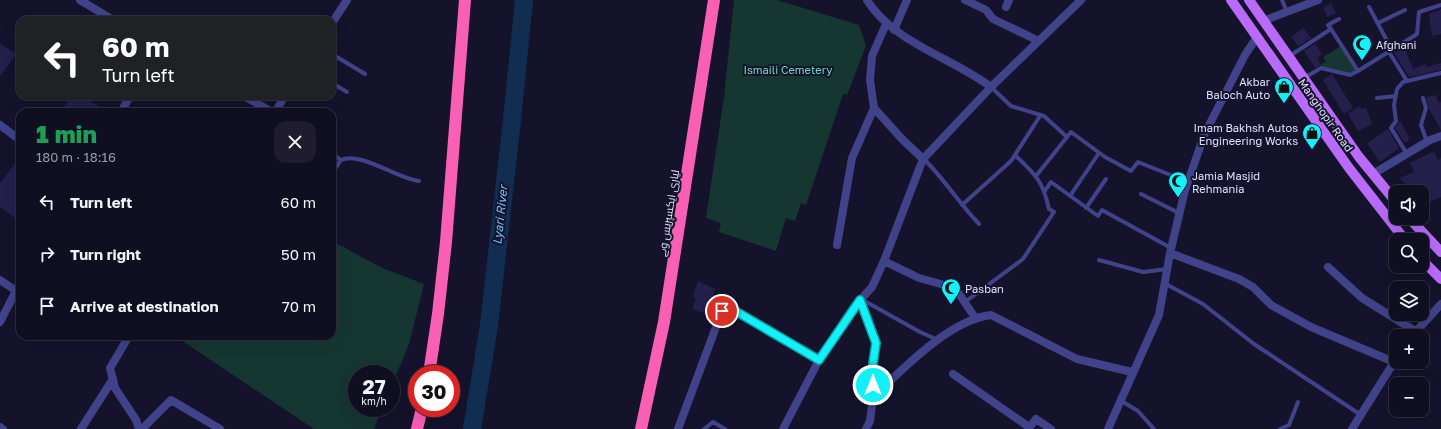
<!DOCTYPE html>
<html lang="en">
<head>
<meta charset="utf-8">
<style>
	body { margin:0; font-family:"Golos Text",Cairo,sans-serif; background:#1e1c2e; color:#f1f3f6; height:100vh; display:flex; flex-direction:column; font-size:15px; white-space:nowrap }
	* { box-sizing:border-box; margin:0 }
	p { font-size:13px; color:#9c9ca5 }
	.icon { flex:none; width:22px; height:22px; fill:none; stroke:currentColor; stroke-width:2; stroke-linecap:round; stroke-linejoin:round }
	.map { position:relative; flex:1; overflow:hidden }
	.sheet { position:absolute; left:16px; top:108px; width:320px; height:232px; display:flex; flex-direction:column; background:#100e21; border-radius:12px; box-shadow:0 4px 16px #0002,0 0 0 1px #302e3f }
	.sheet>* { flex:none }
	.hud { position:absolute; left:16px; top:16px; width:320px; height:84px; border-radius:12px; box-shadow:0 4px 16px #0002,0 0 0 1px #302e3f; background:#202124; color:#fff; overflow:hidden }
	.tools { position:absolute; left:1389px; top:185px; display:grid; gap:8px }
	.tools a { display:grid; place-items:center; width:40px; height:40px; border-radius:8px; background:#100e21; box-shadow:0 4px 16px #0002,0 0 0 1px #302e3f; font-size:20px }
	.speed { position:absolute; left:348px; top:365px; display:flex; gap:8px; font-size:20px; font-weight:700; text-align:center }
	.speed>* { display:grid; place-content:center; width:52px; height:52px; border-radius:50%; background:#100e21; box-shadow:0 4px 16px #0002,0 0 0 1px #302e3f; line-height:1 }
	.speed small { font-size:10px; font-weight:400 }
	.speed .limit { border:6px solid #d22; background:#fff; color:#111 }
	.pin { position:absolute; display:grid; place-items:center; width:34px; height:34px; color:#fff; margin:-17px; border:2px solid #fff; border-radius:50%; box-shadow:0 1px 4px #0007 }
	.me { position:absolute; width:44px; margin:-22px; rotate:0deg; stroke-linejoin:round; filter:drop-shadow(0 0 3px #0008) }
	.turn { display:flex; align-items:center; gap:14px; height:84px; padding:0 20px; font-size:18px }
	.turn .icon { width:52px; height:52px; stroke-width:2.5 }
	.turn b { display:block; font-size:28px; line-height:34px }
	.round { display:grid; place-items:center; flex:none; width:42px; height:42px; border-radius:12px; background:#1e1c2e }
	.overview { display:flex; align-items:center; justify-content:space-between; height:68px; padding:0 20px }
	h1 { font-size:24px; font-weight:800; line-height:30px; color:#1e9e55 }
	ul { padding:0; list-style:none }
	li { display:flex; align-items:center; gap:12px; height:52px; padding:0 20px }
	li div { flex:1 }
	li b { display:block; font-size:15px }
	li em { font-style:normal }
	.map>svg:first-child { display:block }
	.green { fill:#163632 }
	.lines { fill:none; stroke-linecap:round; stroke-linejoin:round }
	.river { stroke:#112e51; stroke-width:18 }
	.building { fill:#251f4c }
	.service { stroke:#404389; stroke-width:4 }
	.minor { stroke:#404389; stroke-width:8 }
	.primary { stroke:#b96afa; stroke-width:10 }
	.motorway { stroke:#f95fb5; stroke-width:12 }
	.route-casing { stroke:#0c9da1; stroke-width:10 }
	.route { stroke:#12f1f7; stroke-width:7 }
	.labels { text-anchor:middle; dominant-baseline:central; stroke-width:4; stroke-linejoin:round; paint-order:stroke }
	.poi-label { font-size:11px; fill:#e0dffe; stroke:#15132c; text-anchor:start }
	.park-label { font-size:11px; fill:#6bddb8; stroke:#15132c }
	.street-label { font-size:11px; fill:#e0dffe; stroke:#15132c }
	.water-label { font-size:12px; font-style:italic; fill:#71c5fa; stroke:#15132c }
</style>
</head>
<body>
<div class="map">
<svg width="1441" height="429" viewBox="0 0 1441 429">
	<rect width="100%" height="100%" fill="#15132c"/>
	<path class="green" d="M734 0H777L859 25 866 46 847 95 843 94 806 205 801 203 795 221 786 218 776 251 719 232 721 223 706 218 724 97Z
		M1341 46 1358 71 1350 75 1324 69 1321 64 1326 62 1323 57Z
		M332 241 382 268 424 284 409 344 391 387V374H357V408H382L374 429H314L175 336H332Z"/>
	<g class="lines">
		<path class="river" d="M472 429 489 325 512 120 524 0"/>
	</g>
	<path class="building" d="M1331 3 1336 13 1327 17 1323 7Z
		M1441 9V34L1432 36 1429 14Z
		M1303 28 1311 38 1298 46 1291 37Z
		M1365 34 1372 47 1362 53 1354 41Z
		M0 44 16 54 0 76Z
		M1315 44 1322 54 1317 58 1321 65 1315 68 1304 51Z
		M1404 46 1413 69 1425 64 1427 67 1441 63V70L1409 77 1394 53Z
		M1332 74 1353 108 1344 114 1323 80Z
		M1436 95 1438 103 1441 102V130L1429 109 1426 97Z
		M72 96H82L108 112H60Z
		M1359 106 1361 109 1366 108 1372 124 1358 131 1348 114Z
		M1400 121 1410 139 1405 143 1395 128Z
		M1388 129 1399 148 1380 162 1367 143Z
		M1434 151 1438 160 1441 158V197L1430 202 1426 195 1422 197V192H1412L1400 178 1414 172 1410 163Z
		M20 157V222L0 207V183Z
		M698 281 715 289 713 294 721 297 717 310 714 308 709 315 692 309 696 298 693 296Z"/>
	<g class="lines">
		<path class="service" d="M1282 0 1287 12
			M1369 7 1392 50
			M1378 23 1405 10
			M1331 29 1328 25 1339 19
			M1389 52 1407 81
			M332 54 365 74
			M1288 57 1331 29 1358 71
			M1304 78 1321 68 1350 75 1358 71 1417 34 1419 12 1441 5
			M332 83 347 92
			M991 87 1011 106 1044 116 1067 137
			M1377 98 1396 96
			M1423 98 1426 108 1421 125 1427 142
			M332 153 341 160 332 174
			M1407 154 1391 128 1396 121 1394 105 1397 89 1403 82 1441 73
			M924 159C944 179 959 203 979 224
			M341 160C360 151 398 179 419 181
			M1036 176 1071 132 1105 157 1131 171 1138 162 1188 182
			M1044 192 1051 182 1098 216 1102 210 1171 248
			M1141 194 1179 213
			M1070 196 1099 153
			M962 205 1011 161 1040 116
			M1086 208 1106 179
			M1099 260 1143 272 1167 269
			M1164 283 1203 304 1254 344 1361 415
			M861 299 920 332 938 340
			M965 302 1023 259 1054 212 1049 209C1043 181 1035 174 1015 155
			M1120 400 1138 411 1154 429
			M704 429 713 422 725 429
			M1280 429 1289 425 1298 402"/>
		<path class="minor" d="M80 0 113 20
			M867 0C894 43 951 57 991 87
			M965 0 986 10 993 19 1039 41
			M1006 7 1009 0
			M1263 21 1318 0
			M332 23 347 0
			M886 24 872 56 870 80 874 108 902 139 923 159
			M894 30 907 0
			M244 96 272 112
			M121 112 130 96
			M275 112 285 96
			M0 125 20 140
			M1373 174 1430 140 1441 136
			M837 245 852 158 874 108
			M1170 253 1239 279 1253 287 1271 305 1311 327 1394 362
			M884 261 919 278 955 288 976 319
			M1328 267 1362 298 1415 331
			M0 280 15 290
			M860 300 876 343 873 363V397L870 421 866 429
			M0 322 20 283
			M129 336 110 368 115 388 136 420 139 429
			M1412 336 1441 304
			M953 374 1029 427
			M873 397C903 369 949 320 991 315L1077 359 1132 372
			M0 427 3 429
			M81 429 113 379
			M142 429 171 400 220 429
			M678 429 722 311 727 307 732 309 819 360
			M783 429 819 360 853 308 872 287 884 261 923 159 991 87 1081 0
			M1028 429 1036 419 1051 429
			M1108 429 1159 315 1170 253 1185 190 1205 133 1245 55 1257 37
			M1352 429 1396 359"/>
		<path class="primary" d="M1231 0 1349 168 1405 240
			M1249 0 1359 157 1396 202
			M1409 218 1441 252
			M1422 260 1441 279"/>
		<path class="motorway" d="M429 374 438 314 446 242 465 0
			M417 429 422 408
			M641 429 664 322 714 0"/>
	</g>
	<g class="lines">
		<defs>
			<path id="route" d="M722 311 727 307 732 309 819 360 860 300 876 343 873 363V385"/>
		</defs>
		<use href="#route" class="route-casing"/>
		<use href="#route" class="route"/>
	</g>
	<defs>
		<symbol id="mosque-pin" viewBox="-11 -11 22 30"><path d="M0 17L-7.5 6A9.5 9.5 0 1 1 7.5 6Z" fill="#12f1f7" stroke="#15132c"/><path d="M3.5-4.9A6 6 0 1 0 3.5 4.9A5 5 0 1 1 3.5-4.9Z" fill="#111"/></symbol>
		<symbol id="shop-pin" viewBox="-11 -11 22 30"><path d="M0 17L-7.5 6A9.5 9.5 0 1 1 7.5 6Z" fill="#12f1f7" stroke="#15132c"/><path d="M-5-2.5h2.3a2.7 3.5 0 0 1 5.4 0H5L5.5 6h-11ZM-1.5-2.5h3a1.5 2.3 0 0 0-3 0Z" fill="#111"/></symbol>
	</defs>
	<g fill-rule="evenodd">
		<use href="#mosque-pin" x="1351" y="33" width="22" height="30"/>
		<use href="#shop-pin" x="1273" y="76" width="22" height="30"/>
		<use href="#shop-pin" x="1301" y="122" width="22" height="30"/>
		<use href="#mosque-pin" x="1167" y="170" width="22" height="30"/>
		<use href="#mosque-pin" x="940" y="277" width="22" height="30"/>
	</g>
	<g class="labels">
		<g class="poi-label">
			<text x="1376" y="44">Afghani</text>
			<text x="1270" y="81" text-anchor="end">Akbar<tspan x="1270" dy="13">Baloch Auto</tspan></text>
			<text x="1298" y="127" text-anchor="end">Imam Bakhsh Autos<tspan x="1298" dy="13">Engineering Works</tspan></text>
			<text x="1192" y="175">Jamia Masjid<tspan x="1192" dy="13">Rehmania</tspan></text>
			<text x="965" y="288">Pasban</text>
		</g>
		<g class="park-label">
			<text x="788" y="69">Ismaili Cemetery</text>
		</g>
		<g class="street-label">
			<text transform="translate(1326 115) rotate(55)">Manghopir Road</text>
			<text transform="translate(668 213) rotate(-81)">لیاری ایکسپریس وے</text>
		</g>
		<g class="water-label">
			<text transform="translate(500 215) rotate(-84)">Lyari River</text>
		</g>
	</g>
</svg>
<div class="tools">
<a><svg class="icon" aria-label="sound" viewBox="0 0 24 24"><path d="M4 9h4l5-4v14l-5-4H4zM17 9q2 3 0 6"/></svg></a>
<a><svg class="icon" aria-label="search" viewBox="0 0 24 24"><circle cx="10" cy="10" r="6"/><path d="M15 15l6 6"/></svg></a>
<a><svg class="icon" aria-label="layers" viewBox="0 0 24 24"><path d="M12 4l9 5-9 5-9-5zM3 14l9 5 9-5"/></svg></a>
<a>+</a>
<a>−</a>
</div>
<div class="speed"><div>27<small>km/h</small></div><div class="limit">30</div></div>
<div class="pin" style="left:722px;top:311px;background:#d93025"><svg class="icon" aria-label="arrive" viewBox="0 0 24 24"><path d="M6 21V4h12l-3 4 3 4H6"/></svg></div>
<svg class="me" style="left:873px;top:385px" viewBox="-20 -20 40 40"><circle r="17" fill="#12f1f7" stroke="#fff" stroke-width="3"/><path d="M0-11L8 9 0 5-8 9z" fill="#fff"/></svg>
<div class="hud">
<div class="turn"><svg class="icon" aria-label="left" viewBox="0 0 24 24"><path d="M17 20v-9H6M10 6l-5 5 5 5"/></svg><div><b>60 m</b>Turn left</div></div>
</div>
<section class="sheet">
<div class="overview"><div><h1>1 min</h1><p>180 m · 18:16</p></div><a class="round"><svg class="icon" aria-label="close" viewBox="0 0 24 24"><path d="M6 6l12 12M18 6L6 18"/></svg></a></div>
<ul>
<li><svg class="icon" aria-label="left" viewBox="0 0 24 24"><path d="M17 20v-9H6M10 6l-5 5 5 5"/></svg><div><b>Turn left</b></div><em>60 m</em></li>
<li><svg class="icon" aria-label="right" viewBox="0 0 24 24"><path d="M7 20v-9h11M14 6l5 5-5 5"/></svg><div><b>Turn right</b></div><em>50 m</em></li>
<li><svg class="icon" aria-label="arrive" viewBox="0 0 24 24"><path d="M6 21V4h12l-3 4 3 4H6"/></svg><div><b>Arrive at destination</b></div><em>70 m</em></li>
</ul>
</section>
</div>
</body>
</html>
